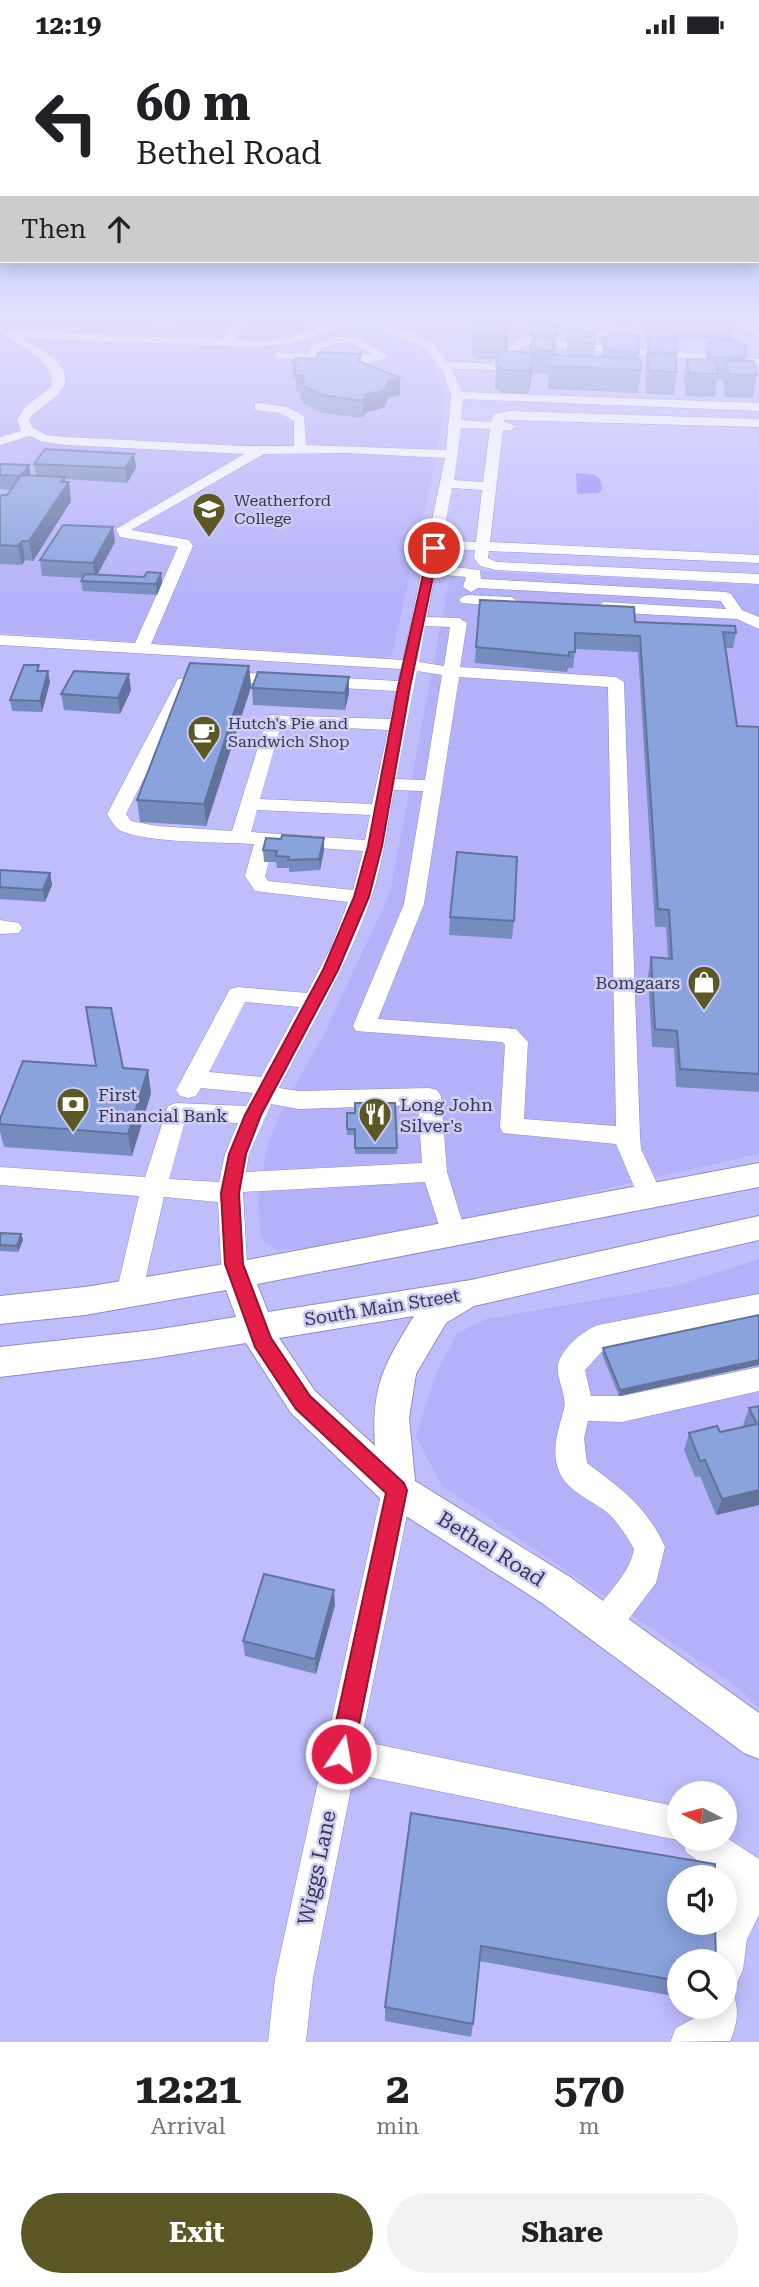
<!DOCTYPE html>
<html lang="en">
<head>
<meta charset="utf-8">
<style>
	body { margin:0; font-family:"Roboto Serif",serif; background:#f2f2f2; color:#202124; height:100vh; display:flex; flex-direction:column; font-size:26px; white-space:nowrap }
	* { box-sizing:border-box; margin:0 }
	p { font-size:23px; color:#757577 }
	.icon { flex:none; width:38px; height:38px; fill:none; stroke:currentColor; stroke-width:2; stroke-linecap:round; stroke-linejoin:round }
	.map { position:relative; height:1993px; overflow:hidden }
	.panel { display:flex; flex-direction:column; background:#fff; flex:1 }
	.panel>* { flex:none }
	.guide { position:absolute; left:0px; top:0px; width:760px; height:214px; box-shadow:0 4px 18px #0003; background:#fff; color:#202124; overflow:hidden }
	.needle { width:46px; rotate:276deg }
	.controls { position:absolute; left:667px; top:1732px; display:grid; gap:14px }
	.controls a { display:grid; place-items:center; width:70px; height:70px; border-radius:50%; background:#fff; box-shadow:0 4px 18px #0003; font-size:35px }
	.pin { position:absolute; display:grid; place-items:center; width:60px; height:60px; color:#fff; margin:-30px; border:4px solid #fff; border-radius:50%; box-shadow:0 2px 7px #0007 }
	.me { position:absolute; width:77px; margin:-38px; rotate:12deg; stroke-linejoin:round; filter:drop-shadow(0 0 5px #0008) }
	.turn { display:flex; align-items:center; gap:24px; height:147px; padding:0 21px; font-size:32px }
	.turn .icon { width:91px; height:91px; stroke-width:2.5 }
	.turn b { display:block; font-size:49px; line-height:60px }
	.then { display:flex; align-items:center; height:66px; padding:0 21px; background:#0003; gap:14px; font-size:26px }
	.eta { display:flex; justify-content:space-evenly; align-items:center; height:119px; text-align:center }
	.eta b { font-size:42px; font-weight:700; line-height:49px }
	.action { display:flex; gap:14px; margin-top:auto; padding:14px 21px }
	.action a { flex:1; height:80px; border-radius:42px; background:#5b5825; color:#fff; font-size:28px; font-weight:700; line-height:80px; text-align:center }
	.action a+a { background:#f2f2f2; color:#202124 }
	.status { display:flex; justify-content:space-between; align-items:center; height:49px; padding:0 35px; background:#fff; direction:ltr }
	.status svg { height:19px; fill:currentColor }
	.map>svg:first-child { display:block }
	.built { fill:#b5b1f8 }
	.water { fill:#9688ff }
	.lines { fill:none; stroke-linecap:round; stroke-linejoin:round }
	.minor-casing { stroke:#8e8bc8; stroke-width:1 }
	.major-casing { stroke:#8e8bc8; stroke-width:2 }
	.minor { fill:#fff; fill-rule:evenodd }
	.major { fill:#fff; fill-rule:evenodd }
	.wall { fill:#778cbe }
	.shaded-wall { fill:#61729b }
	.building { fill:#8aa3dd; stroke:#61729b; stroke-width:2 }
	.route { fill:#e11d48; stroke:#92132f; stroke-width:2 }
	.labels { text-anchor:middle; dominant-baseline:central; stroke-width:5; stroke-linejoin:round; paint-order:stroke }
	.far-poi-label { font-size:16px; fill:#383751; stroke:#cecdf4; text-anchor:start }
	.poi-label { font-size:18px; fill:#383751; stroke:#cecdf4; text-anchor:start }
	.street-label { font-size:18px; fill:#383751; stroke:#cecdf4 }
	.near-street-label { font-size:21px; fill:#383751; stroke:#cecdf4 }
</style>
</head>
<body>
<div class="status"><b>12:19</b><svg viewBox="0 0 49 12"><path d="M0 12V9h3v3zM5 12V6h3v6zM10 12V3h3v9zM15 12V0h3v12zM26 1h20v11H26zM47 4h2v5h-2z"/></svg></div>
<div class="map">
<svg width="759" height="1993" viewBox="0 0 759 1993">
	<rect width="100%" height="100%" fill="#c0bdfd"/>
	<path class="built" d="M0 271H307L303 275 328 282 348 280 374 283 392 292 401 293 429 312 443 334 445 350 439 395 392 606 382 609 0 584Z
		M451 521 759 536V1105L489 1166 307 1199 277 1201 264 1192 260 1184 258 1150 267 1098 283 1059 325 983 390 844Z
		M759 1210V1659L737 1638 442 1437 416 1388 435 1327 457 1284 486 1270 674 1237Z"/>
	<path class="water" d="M576 424C590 425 602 423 602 440L599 444 577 445Z"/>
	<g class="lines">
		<defs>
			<path id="minor" d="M236 271H246L235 291C253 292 274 293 291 288 309 282 325 275 344 272L349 275 290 295 252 298 20 289C36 297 77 316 62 340 54 353 37 358 29 371L32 378 46 386 67 388 244 397H294V372L280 364 255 361V355L259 354 287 358 304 367 306 396 446 401 451 346 444 325 426 299 380 279 372 271H384L434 295 447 313 507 315 508 298 522 289 759 310V316L524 296 520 299 516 321 452 320 462 343 759 354V362L463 350 461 371 491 373 494 365 509 362 759 370V378L504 371V373L517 377 511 381H503L490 493 759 506V514L489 502 488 509 497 513 759 525V535L496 521 480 517 474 509 475 501 440 500 437 516 480 521 481 530 726 543 731 545 742 561 759 568V580L737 570 604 563 596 558 604 553 726 560 721 552 478 539 471 543 463 538 466 528 435 525 427 568 459 569 467 574 460 618 616 628 624 633 640 1087 641 1100 663 1147 659 1154 650 1157 641 1154 616 1095 503 1084 500 1078 505 996 502 993 356 982 353 977 404 855 423 742 394 741C387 777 383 816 371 850 348 916 311 977 279 1039L299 1042 429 1039 437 1041 441 1047 447 1123 466 1185 462 1192 453 1195 444 1192 425 1133 243 1143 247 1215 250 1226 246 1234 237 1237 228 1234 221 1215 218 1153 164 1148 142 1245 138 1253 129 1256 120 1253 116 1245 139 1147 0 1136V1118L145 1128 168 1057 176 1054 246 1057 253 1044 201 1039 196 1047 188 1049 180 1047 176 1041 230 940 238 938 307 944 331 898 348 853 255 842 245 827 254 795C222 793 148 794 121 782 115 779 110 770 107 765L178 630 229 623 398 632 401 620 0 596V586L135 594 178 498 120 488 116 480 244 405 67 396 43 393 30 387 0 396V388L21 382 17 371 25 358 51 338C56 310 19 297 2 285L15 282 224 290ZM461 379 490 380 483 433 454 431ZM346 404 445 409 403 611 151 595 193 497 189 491 184 490 131 481 264 405ZM452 439 482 441 476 493 442 491ZM425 577 450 578 444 617 419 613ZM417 622 442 626 425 731 396 730ZM459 628 608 638 616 1077 524 1070 528 993 516 980 378 970 424 855ZM229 633 396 642 390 670 268 666 232 782 157 777 131 772 126 765 190 638ZM281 676 388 681 372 755 260 750ZM257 761 370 766 365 791 251 783ZM273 796 363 802 353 841 268 832 265 827ZM245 953 299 958 261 1028 209 1023ZM271 1055 299 1060 418 1056 422 1114 246 1123 249 1105ZM185 1072 238 1074 225 1105 219 1133 169 1130Z
				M581 271H591L593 280 621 287 615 290 584 284Z
				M735 271H747L759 281V289Z
				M344 287 361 290 388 307C366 323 305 311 278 309L272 306 278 303 308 305 312 295ZM337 294 353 295 372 305 319 306 321 299Z
				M467 546 511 548 519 553 511 558 462 554 459 551 462 548Z
				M0 871 19 874 22 879 19 884 0 885Z
				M759 1245V1267L606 1298 585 1321 591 1347H622L759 1318V1342L622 1373 588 1372 584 1389 587 1414C621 1439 648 1459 665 1498L656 1534 615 1588 604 1593 593 1588 588 1577C600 1548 628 1531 634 1500 627 1488 619 1475 609 1465 595 1453 571 1444 562 1428 549 1406 558 1382 564 1360 567 1350 559 1334 558 1323 555 1304 582 1282 598 1276Z
				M397 1427 408 1431 412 1441 361 1692 679 1758V1790H724V1787L759 1810V1866L747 1890 743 1921 737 1934 724 1940V1913H706L710 1888 716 1874H724V1857L734 1838 686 1803 682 1792 354 1725 313 1929 306 1993H268L275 1929 382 1441 386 1431Z
				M724 1941 733 1944C740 1962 737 1975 730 1992L670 1993 676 1979 698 1967 700 1958H724Z"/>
			<path id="major" d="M759 1114V1138L257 1235 268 1263 471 1231 759 1167V1191L474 1257 446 1274 416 1325 409 1369 415 1432 570 1528 759 1664V1710L744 1704 542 1554 384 1453 291 1364 246 1294 154 1309 0 1328V1298L154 1281 236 1268 226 1241 85 1266 0 1275V1247L85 1238 237 1213ZM414 1267C384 1316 371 1337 375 1397L315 1342 279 1289Z"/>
		</defs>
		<use href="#minor" class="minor-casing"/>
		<use href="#major" class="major-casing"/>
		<use href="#minor" class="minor"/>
		<use href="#major" class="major"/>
	</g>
	<path class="wall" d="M150 271H228L224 278 150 275Z
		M509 271 506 303 530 304 532 275 557 287 556 307H566L568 281 595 294 594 308H602L604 288 639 303 638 309 641 321 638 344 548 340 549 325 532 324 528 345 500 344V341L495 340 496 317 498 310H477V307H472L473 284Z
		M604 271H631L630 278 604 277Z
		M646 271H735L732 292 738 295 746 307 745 312 757 326 753 349 725 348 723 332 717 331 715 348 686 347 684 332 687 310H705L708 293 711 294 712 291H722L707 289 706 291 667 288 668 285H644Z
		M648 288 677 304 676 311 677 323 674 346 646 345 645 329 646 311Z
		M361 305V313L400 346 388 349 385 358 365 364 363 369 322 364 303 354 301 351V343H296V331H293L292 314 316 310Z
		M134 405 136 419 127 434 65 430 71 452 33 512 25 511 22 516 0 515V448L7 446 11 441 0 440V415L29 416 31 426H36L34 415Z
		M113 478 115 493 97 526 144 528 161 524 162 534 157 546 83 542 81 532 83 529 42 527 40 511Z
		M635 573 736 584 733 599H726L737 677 759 678V1043L676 1038 674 999 652 998 648 926 651 908 668 909 666 878H655L638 603 575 600 573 619H568L567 623 475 614 476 598Z
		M249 617 251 638 206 777 140 773 137 751Z
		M40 622 50 633 42 663 12 662 10 651Z
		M252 639 349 644 345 661 253 656Z
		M131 641 120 665 64 661 61 645Z
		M263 801H324L320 821 289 823V819H277L276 813H264Z
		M0 821 50 824 52 836 45 853 0 850Z
		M450 868 514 872 512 890 449 886Z
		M123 1019 151 1044 132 1107 4 1098 0 1083V1070Z
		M395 1054 397 1105H355V1086H347V1064H355Z
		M21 1185 23 1191 18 1203 0 1202V1196Z
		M759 1266 619 1347 602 1305 603 1299Z
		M759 1357V1456L716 1466 700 1427 695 1428 684 1401 689 1384 720 1383 744 1377 743 1376 749 1359Z
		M335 1556 316 1625 245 1607 243 1592Z
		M411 1764 679 1913V1948L479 1912 473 1975 471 1988 385 1972V1958Z"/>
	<path class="shaded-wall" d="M223 271H228L224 278Z
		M509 271 508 294 505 311 506 288Z
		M533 304 532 327 528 345 530 322Z
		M400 329V346L388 349 385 358 365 364 363 369V352L365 346 388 332Z
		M134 405 136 419 127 434 125 419Z
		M29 416 31 430 21 427Z
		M65 428 66 437 69 433 71 452 33 512 29 492Z
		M113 478 115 493 95 530 93 514Z
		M22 492 25 511 22 516 18 497Z
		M161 524 162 534 157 546 156 535Z
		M249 617 251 638 206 777 204 755Z
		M48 622 50 633 42 663 40 652Z
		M129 625 131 641 120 665 118 649Z
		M349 628V644L345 661V644Z
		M324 789V801L320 821 319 810Z
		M50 824 52 836 45 853 43 841Z
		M148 1021 151 1044 132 1107 128 1085Z
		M21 1185 23 1191 18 1203 17 1197Z
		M759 1311V1316L619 1347 620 1341Z
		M759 1441V1456L716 1466 722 1450Z
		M334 1541 335 1556 316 1625 315 1610Z"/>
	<path class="building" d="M481 271H509L506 288 478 287V285L473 284 475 274H480Z
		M532 275 557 276V287L531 286Z
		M568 281 595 282V294L568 293Z
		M610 285 638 286 639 303 610 302V299H604V288H610Z
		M648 288 675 289 677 304 649 303Z
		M532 289H554L552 302 531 301Z
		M712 291 738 292V295H744L746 307 740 306 741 309 709 308 708 293 712 294Z
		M499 302 533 304 530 322 501 321 502 318 496 317Z
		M319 303 361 305 358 312 400 329 388 332 385 341 365 346 363 352 322 346 303 337 300 334H304L303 326H295L296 315 292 314 295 309 316 310Z
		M550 306 640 310 641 321 550 317Z
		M648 306 675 307 677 323 649 322Z
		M687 310 716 311 718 325 689 324Z
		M726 311 754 312 757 326 729 325Z
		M45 400 134 405 125 419 34 415Z
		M0 415 29 416 21 427 0 426Z
		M21 426 65 428 61 433H69L29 492H22L18 497 0 496V448L2 446H7Z
		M63 476 113 478 93 514 40 511Z
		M147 523 161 524 156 535 81 532 85 525 144 528Z
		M480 551 634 558 635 573 735 577 736 584 723 583 737 677 759 678V1025L680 1020 677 982 655 980 651 908 672 910 669 861 658 860 640 587 575 584V603H569V607L476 598Z
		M190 614 249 617 204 755 137 751Z
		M24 616H39L37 622H48L40 652 10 651Z
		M74 622 129 625 118 649 61 645Z
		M258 623 349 628 345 644 252 639Z
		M282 786 324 789 319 810 288 811 289 808 276 807 277 802 263 801 266 789 281 790Z
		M457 803 517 808 514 872 450 868Z
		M0 821 50 824 43 841 0 838Z
		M86 958 111 959 123 1019 148 1021 128 1085 0 1075V1070L23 1012 96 1017Z
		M355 1054H395L397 1099H355V1080H347V1064H355Z
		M1 1184 21 1185 17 1197 0 1196V1187Z
		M759 1266V1311L620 1341 603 1299Z
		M759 1357V1441L722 1450 705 1411 700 1412 689 1384 717 1377 720 1383 757 1375 749 1359Z
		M264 1525 334 1541 315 1610 243 1592Z
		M411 1764 715 1815V1829H679V1874H715L716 1913H679V1932L481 1897 473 1975 385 1958Z"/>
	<linearGradient id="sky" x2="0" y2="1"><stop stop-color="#87a2f1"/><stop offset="0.49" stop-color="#e3e1fe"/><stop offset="1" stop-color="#e3e1fe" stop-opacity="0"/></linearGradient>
	<rect width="759" height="550" fill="url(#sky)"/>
	<path class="route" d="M434 496 439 499 410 638 382 797 369 848 338 921 261 1066 246 1105 239 1144 243 1215 271 1289 310 1347 404 1434 407 1441 353 1705 350 1714 341 1717 333 1714 329 1705 386 1444 296 1360 255 1298 225 1215 221 1144 229 1105 245 1066 323 921 354 848 368 797 398 638 429 499Z"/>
	<defs>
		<symbol id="university-pin" viewBox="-11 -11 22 30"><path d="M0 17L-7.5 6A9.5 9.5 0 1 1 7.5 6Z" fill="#5b5825" stroke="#cecdf4"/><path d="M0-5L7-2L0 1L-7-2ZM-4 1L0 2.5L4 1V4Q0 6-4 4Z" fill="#fff"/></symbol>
		<symbol id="cafe-pin" viewBox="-11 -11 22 30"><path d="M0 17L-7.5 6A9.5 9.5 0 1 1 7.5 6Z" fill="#5b5825" stroke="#cecdf4"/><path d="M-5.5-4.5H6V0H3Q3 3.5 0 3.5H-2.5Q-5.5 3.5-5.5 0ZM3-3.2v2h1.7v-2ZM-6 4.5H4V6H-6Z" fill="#fff"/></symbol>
		<symbol id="shop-pin" viewBox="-11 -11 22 30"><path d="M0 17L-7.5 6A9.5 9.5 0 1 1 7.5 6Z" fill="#5b5825" stroke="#cecdf4"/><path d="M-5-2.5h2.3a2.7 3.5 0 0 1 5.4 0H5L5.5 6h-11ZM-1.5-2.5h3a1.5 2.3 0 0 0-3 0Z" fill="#fff"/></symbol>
		<symbol id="bank-pin" viewBox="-11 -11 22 30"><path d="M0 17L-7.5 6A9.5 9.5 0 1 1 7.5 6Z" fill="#5b5825" stroke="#cecdf4"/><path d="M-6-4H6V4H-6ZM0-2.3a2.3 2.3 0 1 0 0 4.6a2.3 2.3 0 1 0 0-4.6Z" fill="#fff"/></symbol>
		<symbol id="restaurant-pin" viewBox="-11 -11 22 30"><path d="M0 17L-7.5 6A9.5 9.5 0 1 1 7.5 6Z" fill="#5b5825" stroke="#cecdf4"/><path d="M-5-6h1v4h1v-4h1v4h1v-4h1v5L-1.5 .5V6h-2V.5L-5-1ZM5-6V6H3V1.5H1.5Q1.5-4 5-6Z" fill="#fff"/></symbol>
	</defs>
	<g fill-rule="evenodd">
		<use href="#university-pin" x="190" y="441" width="38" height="52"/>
		<use href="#cafe-pin" x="185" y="664" width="38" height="52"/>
		<use href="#shop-pin" x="685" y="914" width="38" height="52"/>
		<use href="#bank-pin" x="54" y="1036" width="38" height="52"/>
		<use href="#restaurant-pin" x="356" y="1046" width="38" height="52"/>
	</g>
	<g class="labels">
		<g class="far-poi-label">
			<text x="234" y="451">Weatherford<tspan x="234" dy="18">College</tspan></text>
			<text x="228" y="674">Hutch's Pie and<tspan x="228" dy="18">Sandwich Shop</tspan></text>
		</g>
		<g class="poi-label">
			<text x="680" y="933" text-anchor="end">Bomgaars</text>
			<text x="98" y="1045">First<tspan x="98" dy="21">Financial Bank</tspan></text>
			<text x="400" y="1055">Long John<tspan x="400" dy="21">Silver's</tspan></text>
		</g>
		<g class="street-label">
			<text transform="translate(382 1258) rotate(-9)">South Main Street</text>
		</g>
		<g class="near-street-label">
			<text transform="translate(491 1500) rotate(32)">Bethel Road</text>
			<text transform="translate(317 1819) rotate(-78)">Wiggs Lane</text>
		</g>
	</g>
</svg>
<div class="controls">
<a><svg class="needle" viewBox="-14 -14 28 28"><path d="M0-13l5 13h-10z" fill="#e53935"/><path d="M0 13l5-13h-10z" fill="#757577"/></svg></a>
<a><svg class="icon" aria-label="sound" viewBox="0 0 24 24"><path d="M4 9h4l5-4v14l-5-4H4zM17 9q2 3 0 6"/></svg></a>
<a><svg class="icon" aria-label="search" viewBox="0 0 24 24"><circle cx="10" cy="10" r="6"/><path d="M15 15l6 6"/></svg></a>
</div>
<div class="pin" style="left:434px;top:499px;background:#d93025"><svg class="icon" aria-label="arrive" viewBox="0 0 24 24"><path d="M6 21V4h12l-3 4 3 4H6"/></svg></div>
<svg class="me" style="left:341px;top:1705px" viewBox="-20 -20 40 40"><circle r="17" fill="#e11d48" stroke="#fff" stroke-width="3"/><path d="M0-11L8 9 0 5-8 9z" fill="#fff"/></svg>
<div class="guide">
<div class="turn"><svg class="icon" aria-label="left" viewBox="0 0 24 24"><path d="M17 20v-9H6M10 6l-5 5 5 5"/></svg><div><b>60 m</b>Bethel Road</div></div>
<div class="then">Then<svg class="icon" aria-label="ahead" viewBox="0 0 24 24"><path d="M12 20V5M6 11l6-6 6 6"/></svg></div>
</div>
</div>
<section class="panel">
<div class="eta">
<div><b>12:21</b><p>Arrival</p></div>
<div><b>2</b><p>min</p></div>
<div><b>570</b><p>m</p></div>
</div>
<div class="action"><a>Exit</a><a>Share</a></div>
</section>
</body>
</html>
